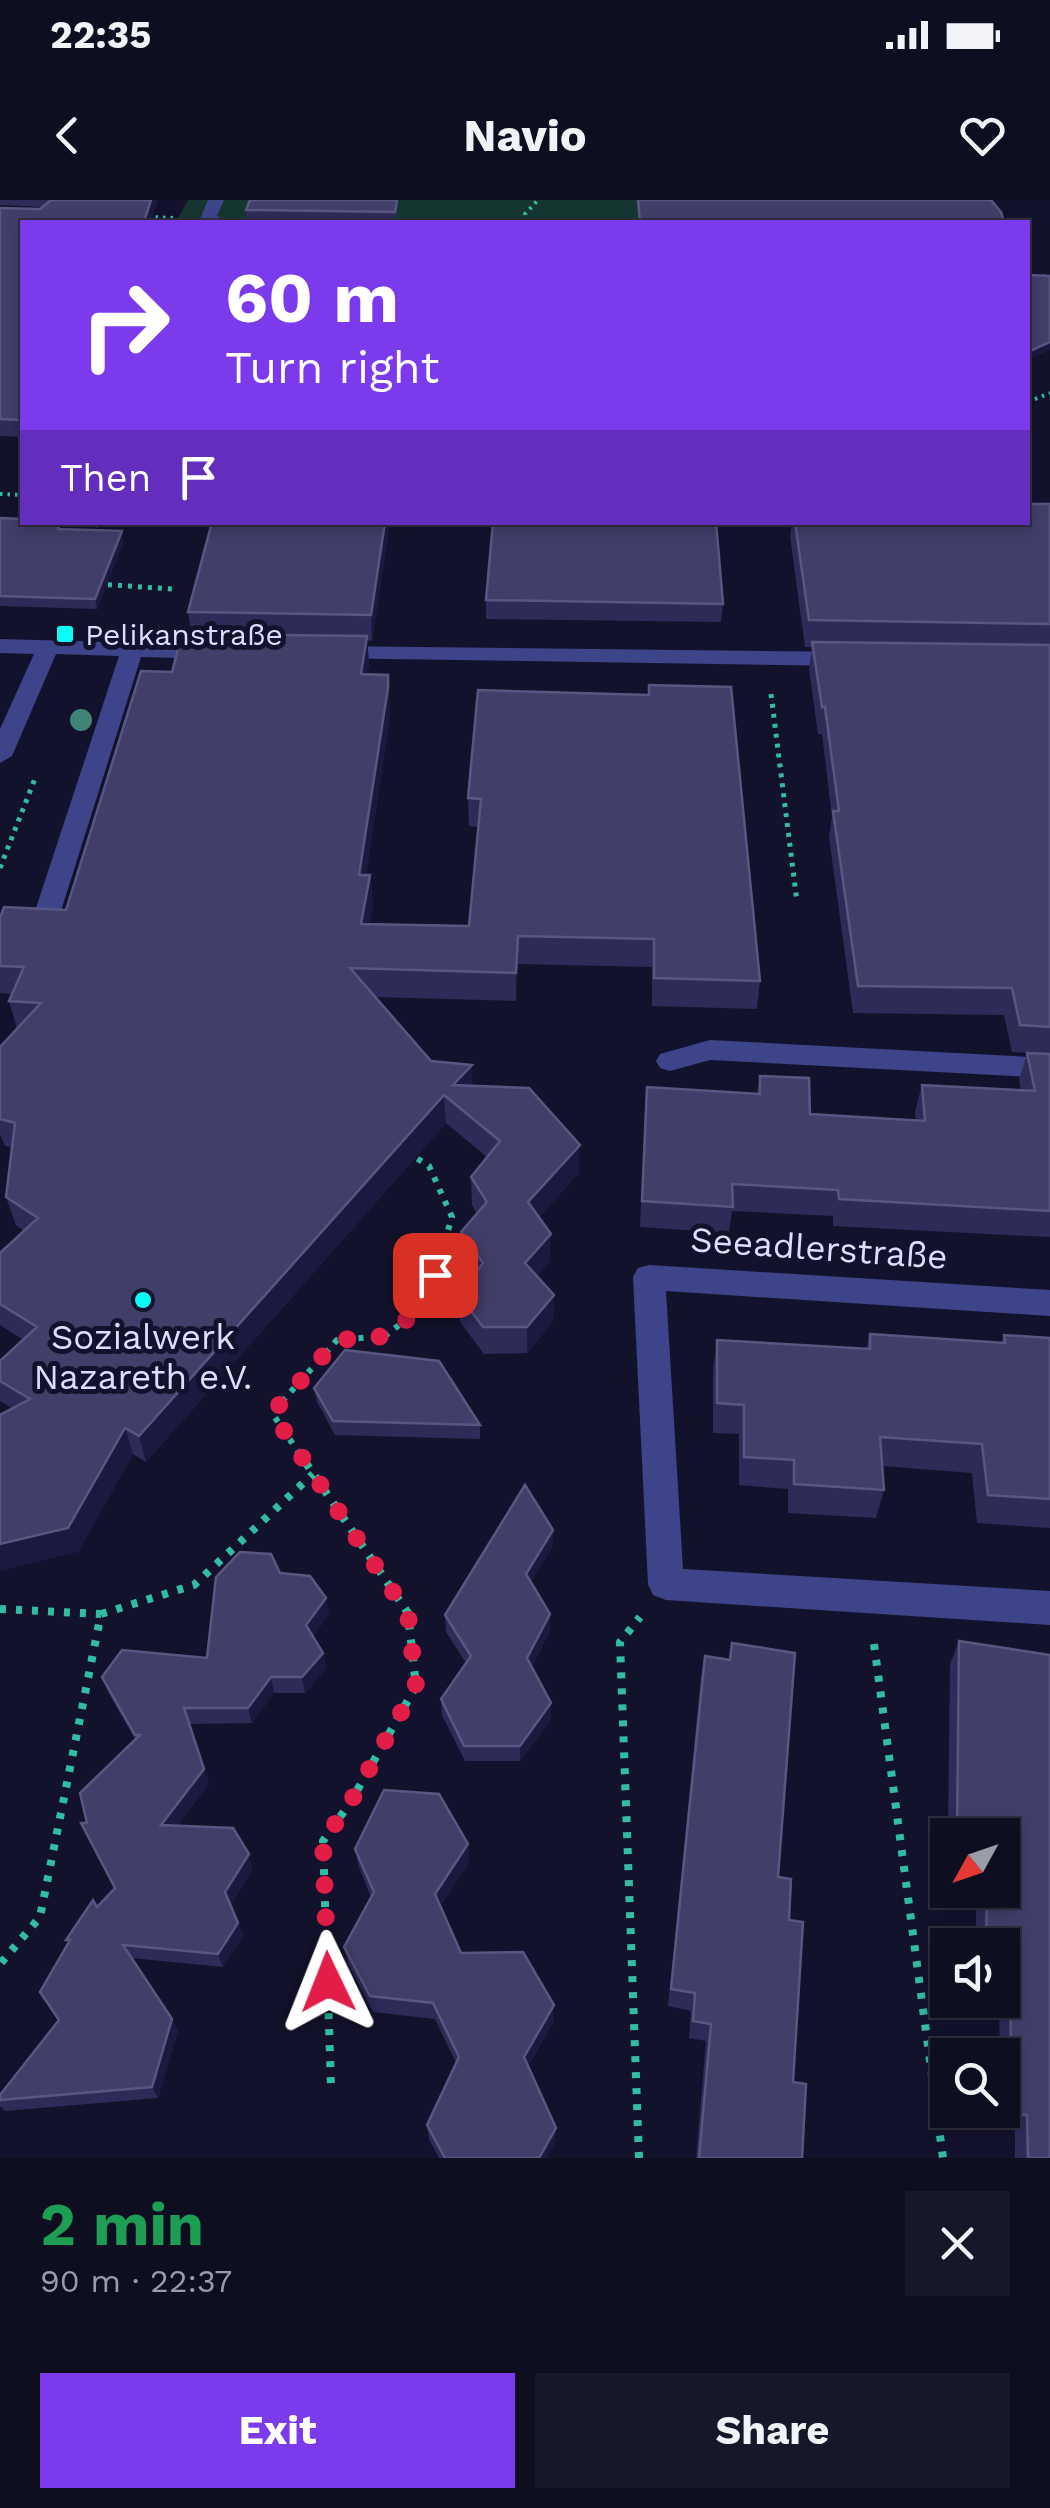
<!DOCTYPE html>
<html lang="en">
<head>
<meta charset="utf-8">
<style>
	body { margin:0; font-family:"Work Sans",sans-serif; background:#17172a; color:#f1f3f6; height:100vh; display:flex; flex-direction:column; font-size:38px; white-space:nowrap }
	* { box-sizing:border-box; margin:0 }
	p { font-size:32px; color:#9b9ca5 }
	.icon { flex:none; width:55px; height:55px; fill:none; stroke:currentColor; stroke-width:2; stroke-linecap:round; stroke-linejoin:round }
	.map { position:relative; height:1958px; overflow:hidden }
	.drawer { display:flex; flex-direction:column; background:#0e0e21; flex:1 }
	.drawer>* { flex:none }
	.banner { position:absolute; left:20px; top:20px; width:1010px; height:305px; border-radius:0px; box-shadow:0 5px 15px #0003,0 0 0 2px #2e2e3f; background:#7c3aed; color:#fff; overflow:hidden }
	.needle { width:65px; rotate:230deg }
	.buttons { position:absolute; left:930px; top:1618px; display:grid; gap:20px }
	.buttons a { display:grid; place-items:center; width:90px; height:90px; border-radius:0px; background:#0e0e21; box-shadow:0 5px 15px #0003,0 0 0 2px #2e2e3f; font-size:50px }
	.pin { position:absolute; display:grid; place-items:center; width:85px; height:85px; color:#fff; margin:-42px; border-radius:20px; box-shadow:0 5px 15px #0006 }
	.me { position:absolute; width:110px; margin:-55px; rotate:358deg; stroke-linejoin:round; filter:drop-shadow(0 0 8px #0008) }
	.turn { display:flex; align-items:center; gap:35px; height:210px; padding:0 40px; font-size:45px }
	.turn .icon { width:130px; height:130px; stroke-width:2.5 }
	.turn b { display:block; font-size:70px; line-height:85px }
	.then { display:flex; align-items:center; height:95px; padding:0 40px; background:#0003; gap:20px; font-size:38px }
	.round { display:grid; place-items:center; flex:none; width:105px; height:105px; border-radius:0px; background:#17172a }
	.headline { display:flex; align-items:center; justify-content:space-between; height:170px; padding:0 40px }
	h1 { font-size:60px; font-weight:700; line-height:75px; color:#1e9e55 }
	.primary-button { display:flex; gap:20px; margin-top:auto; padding:20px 40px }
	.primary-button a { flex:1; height:115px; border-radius:0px; background:#7c3aed; color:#fff; font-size:40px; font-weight:700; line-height:115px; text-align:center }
	.primary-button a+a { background:#17172a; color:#f1f3f6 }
	.status { display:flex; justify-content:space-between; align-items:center; height:70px; padding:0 50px; background:#0e0e21; direction:ltr }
	.status svg { height:28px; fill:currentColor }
	header { display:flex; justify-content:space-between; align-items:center; height:130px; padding:0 40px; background:#0e0e21; font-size:45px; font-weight:700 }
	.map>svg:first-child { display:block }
	.green { fill:#153630 }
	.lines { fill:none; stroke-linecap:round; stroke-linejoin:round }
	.path-far3 { stroke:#32bda3; stroke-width:4; stroke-dasharray:2.5 5; stroke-linecap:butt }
	.path-far2 { stroke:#32bda3; stroke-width:5; stroke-dasharray:4 6; stroke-linecap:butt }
	.path-far1 { stroke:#32bda3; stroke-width:6; stroke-dasharray:5 8; stroke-linecap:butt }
	.path { stroke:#32bda3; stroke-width:8; stroke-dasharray:6 10; stroke-linecap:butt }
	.minor { fill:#3e448a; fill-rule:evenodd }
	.tree { fill:#428376 }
	.wall { fill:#2e2b59 }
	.shaded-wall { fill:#1b193f }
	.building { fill:#413e6a; stroke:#595782; stroke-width:2.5 }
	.route { stroke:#e11d48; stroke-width:18; stroke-dasharray:0 32.4 }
	.poi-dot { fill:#0bfcf6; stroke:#13122c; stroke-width:4 }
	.labels { text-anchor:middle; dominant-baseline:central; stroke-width:10; stroke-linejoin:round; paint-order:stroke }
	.far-poi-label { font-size:30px; fill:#ddf; stroke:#13122c; text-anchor:start }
	.street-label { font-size:35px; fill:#ddf; stroke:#13122c }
	.poi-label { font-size:35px; fill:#ddf; stroke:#13122c }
</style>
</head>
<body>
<div class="status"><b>22:35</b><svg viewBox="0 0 49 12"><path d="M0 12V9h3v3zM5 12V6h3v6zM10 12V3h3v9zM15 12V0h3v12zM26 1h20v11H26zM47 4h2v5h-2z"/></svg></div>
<header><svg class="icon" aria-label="back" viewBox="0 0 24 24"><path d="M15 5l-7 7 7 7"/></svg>Navio<svg class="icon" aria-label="heart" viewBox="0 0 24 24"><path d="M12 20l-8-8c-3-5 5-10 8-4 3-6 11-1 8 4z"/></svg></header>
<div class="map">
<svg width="1050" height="1958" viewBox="0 0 1050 1958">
	<rect width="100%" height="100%" fill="#13122c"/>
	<path class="green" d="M188 0H638L668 22H176Z"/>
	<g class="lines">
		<path class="path-far3" d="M148 17 175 18
			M527 22 525 14 538 0
			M1028 78 1050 76
			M1028 202 1050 193
			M0 294 22 295"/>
		<path class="path-far2" d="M91 336 96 322
			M98 384 172 389
			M771 494 797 702
			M0 668 36 576"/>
		<path class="path-far1" d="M307 1265 272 1213 337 1140 385 1136 426 1104 452 1017 429 966 410 954"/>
		<path class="path" d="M306 1263 408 1413 416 1486 350 1603 323 1641 331 1887
			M0 1409 101 1414 40 1717 0 1764
			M101 1414 194 1385 313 1274
			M874 1444 943 1958
			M639 1958 620 1442 640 1417"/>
		<path class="minor" d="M208 0H224L217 16 229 22H202L200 19Z
			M0 439 217 445 228 452 217 459 141 457 61 711 48 720 35 711 119 456 56 454 12 556 0 563V529L34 454 0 453Z
			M328 446 852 452 863 459 852 466 320 458 317 453Z
			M710 840 1050 858V878L710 860 670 871 660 868 656 861 660 854Z
			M649 1065 1050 1090V1116L666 1091 683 1369 1050 1391V1425L666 1400 653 1395 648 1384 633 1077 638 1068Z"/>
	</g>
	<circle class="tree" cx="81" cy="520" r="11"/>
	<path class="wall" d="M0 0H158L22 22V237L0 236V8L40 9 43 7 0 5Z
		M399 0 395 21 247 18 246 10Z
		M1050 304V1037L833 1026V1016L732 1011 729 1033 640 1027 645 913 757 893 760 876 810 914 916 920 915 912 922 885 1021 891 1019 880 1027 853H1033L1012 852 1004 815 853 813 829 637 832 617 822 534H818L809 469 812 447H805L790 336 792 322H1028Z
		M0 318 124 341 97 409 0 406Z
		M390 322 372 441 367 440 369 464 367 474 389 502 390 516 366 675H370L373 704 369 724 469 726 479 627 469 626 468 598 648 495 649 485 760 781 757 809 652 806V767L518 764 516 801 375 797 431 861 472 886 579 973 539 1017 550 1061 537 1076 554 1095 553 1121 527 1153 484 1154 460 1122 459 1095 474 1076 463 1060 461 1032 477 1014 472 1005 471 977 487 957 446 923 146 1262 133 1254 78 1352 12 1208 0 1201V1161L23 1140 0 1125V1053L24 1031 16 1025 6 997 12 947 5 946 0 935V847L17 829 9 801 12 794 0 793V718L66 710 172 472 192 434 188 412Z
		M486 400 723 404 721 422 486 419Z
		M870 1134 1001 1143 1004 1135 1050 1138V1328L977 1323 972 1273 882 1266 884 1290 876 1318 788 1313V1289L739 1285V1234L713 1233V1170L717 1140 866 1149Z
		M314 1188 480 1225V1239L335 1235 317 1202Z
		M553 1330 552 1347 531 1382 550 1414V1431L532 1466 551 1503V1519L520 1561H465L442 1515 441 1499 466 1463 446 1432 445 1415Z
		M280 1373 329 1414 313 1436 323 1453 326 1468 305 1493H274L252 1523 189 1524 209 1584 177 1626 253 1668 231 1705 243 1736 223 1767 131 1758 178 1831 158 1898 5 1911 0 1906V1895L59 1820 68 1743 66 1740 115 1689 87 1623 135 1539 108 1492 102 1477 207 1458Z
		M959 1441 1050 1455V1958H1015V1930L1000 1929V1910H1002V1855H1000L999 1800H1002V1745H976V1690H1002V1635H948L950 1464Z
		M732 1443 778 1677 789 1720 793 1882 802 1958H696L706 1841 689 1838 691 1811 668 1806 701 1478 705 1456 729 1460Z
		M468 1644 469 1663 440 1706 461 1753 554 1821 528 1866 555 1942 546 1958H439L429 1939 427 1925 456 1863 435 1819 373 1812 348 1764 344 1747 371 1697 359 1667 355 1649Z"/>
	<path class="shaded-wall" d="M151 0H158L151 22H144Z
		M1050 142V150L1028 160V152Z
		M385 322H390L372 441 371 415Z
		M122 331 124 341 97 409 95 399Z
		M367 436 369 464 363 501 361 474Z
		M388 475 390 516 362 703 359 675Z
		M370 675 373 704 364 752 361 724Z
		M518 736V764L516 801V773Z
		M472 865 473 893 453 885Z
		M444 895 446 923 146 1262 139 1236Z
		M580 945 579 973 528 1029V1002Z
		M551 1034 550 1061 525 1090V1063Z
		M554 1095 553 1121 527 1153V1127Z
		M125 1228 133 1254 78 1352 0 1371V1344Z
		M553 1330 552 1347 526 1391V1374Z
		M326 1398 329 1414 309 1441 306 1425Z
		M550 1414V1431L527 1475V1458Z
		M323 1453 326 1468 305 1493 302 1477Z
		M271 1477 274 1493 252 1523 248 1508Z
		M551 1503V1519L520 1561V1546Z
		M184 1508 209 1584 167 1640 161 1625Z
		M468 1644 469 1663 437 1712 435 1694Z
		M249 1654 253 1668 230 1706 225 1692Z
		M238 1723 243 1736 223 1767 218 1754Z
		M554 1805V1821L524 1872V1857Z
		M172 1819 178 1831 158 1898 152 1887Z
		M556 1928 555 1942 546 1958H539Z"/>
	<path class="building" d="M51 0H151L144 22H22V217L21 220 0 219V8L40 9Z
		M250 0H397L395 12 246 10Z
		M638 0H991L1001 12 1004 22H640Z
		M1028 75 1050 76V142L1028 152Z
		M1028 304H1050V424L809 420 795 322H1028Z
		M0 318 22 319V322H61L58 329 122 331 95 399 0 396Z
		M212 322H385L371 415 188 412Z
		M493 322H716L723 404 486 400Z
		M182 434 367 436 361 474 388 475V488L359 675H370L361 724 469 726 481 599 468 598 478 490 649 495V485L731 487 760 781 654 778V739L518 736 516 773 350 768 431 861 472 865 453 885 529 888 580 945 528 1002 551 1034 525 1063 554 1095 527 1127H483L459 1095 483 1063 461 1032 487 1002 471 977 500 941 444 895 139 1236 125 1228 68 1328 0 1344V1215L30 1199 0 1181V1161L37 1127 0 1104V1053L38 1018 6 997 15 923 0 919V847L41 803 9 801 24 767 0 766V718L4 707 66 710 141 471 172 472Z
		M812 442 1050 445V827L1020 825 1012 788 858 786 833 611H839L825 507H822Z
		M1027 853 1050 854V1011L839 999 838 990 732 984 733 1007 642 1001 647 887 760 894V876L809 878 810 914 925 921 922 885 1035 891Z
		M870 1134 1005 1143 1004 1135 1050 1138V1299L988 1295 982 1244 880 1237 884 1290 794 1284V1260L744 1257V1205L717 1203V1140L870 1149Z
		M345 1150 439 1161 480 1225 333 1221 314 1188Z
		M525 1285 553 1330 526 1374 550 1414 527 1458 551 1503 520 1546H464L441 1499 471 1456 445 1415Z
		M240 1352 271 1354 280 1373 310 1376 326 1398 306 1425 323 1453 302 1477H271L248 1508H184L204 1569 161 1625 233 1628 249 1654 225 1692 238 1723 218 1754 123 1745 172 1819 152 1887 0 1900V1895L59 1820 40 1792 70 1740H66L93 1700 97 1707 115 1688 81 1623H87L80 1593 140 1535H135L102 1477 122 1450 207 1458 216 1377Z
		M959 1441 1050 1455V1958H1028L1027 1915 1012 1914 1010 1776 1002 1774V1745H986L987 1690H1002V1635H957Z
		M732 1443 795 1453 778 1677 791 1679 789 1720 803 1722 793 1882 806 1884 802 1958H699L711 1824 693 1821 695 1793 671 1789 705 1456 730 1460Z
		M384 1590 439 1594 468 1644 435 1694 461 1753 523 1752 554 1805 524 1857 556 1928 539 1958H445L427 1925 459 1857 433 1803 370 1796 344 1747 374 1692 355 1649Z"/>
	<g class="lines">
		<path class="route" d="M328 1782 323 1641 350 1603 416 1486 408 1414 272 1213 337 1140 386 1136 426 1104 435 1075"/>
	</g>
	<g class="poi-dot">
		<rect x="55" y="424" width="20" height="20" rx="5"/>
		<circle cx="143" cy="1100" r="10"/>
	</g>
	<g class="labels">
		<g class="far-poi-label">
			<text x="85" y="434">Pelikanstraße</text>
		</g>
		<g class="street-label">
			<text transform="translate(819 1048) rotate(4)">Seeadlerstraße</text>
		</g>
		<g class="poi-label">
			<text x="143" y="1137">Sozialwerk<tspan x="143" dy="40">Nazareth e.V.</tspan></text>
		</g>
	</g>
</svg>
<div class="buttons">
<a><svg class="needle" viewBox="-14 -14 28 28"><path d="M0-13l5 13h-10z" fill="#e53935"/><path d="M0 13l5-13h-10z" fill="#9b9ca5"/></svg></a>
<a><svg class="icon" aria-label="sound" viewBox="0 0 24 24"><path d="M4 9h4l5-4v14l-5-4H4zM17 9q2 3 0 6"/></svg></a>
<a><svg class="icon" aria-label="search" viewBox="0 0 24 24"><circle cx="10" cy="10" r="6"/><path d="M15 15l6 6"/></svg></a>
</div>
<div class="pin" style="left:435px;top:1075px;background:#d93025"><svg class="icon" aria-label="arrive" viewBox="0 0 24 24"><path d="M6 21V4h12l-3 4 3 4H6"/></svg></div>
<svg class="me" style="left:328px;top:1782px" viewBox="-20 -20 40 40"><path d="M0-17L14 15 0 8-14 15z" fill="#e11d48" stroke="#fff" stroke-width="4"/></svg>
<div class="banner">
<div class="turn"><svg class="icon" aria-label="right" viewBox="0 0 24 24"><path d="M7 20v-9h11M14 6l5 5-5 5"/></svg><div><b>60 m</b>Turn right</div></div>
<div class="then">Then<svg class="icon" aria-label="arrive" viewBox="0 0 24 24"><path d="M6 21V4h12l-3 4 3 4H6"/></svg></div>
</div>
</div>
<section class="drawer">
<div class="headline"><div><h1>2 min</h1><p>90 m · 22:37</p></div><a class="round"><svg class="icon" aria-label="close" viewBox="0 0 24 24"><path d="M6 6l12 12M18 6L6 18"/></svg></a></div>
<div class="primary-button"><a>Exit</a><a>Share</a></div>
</section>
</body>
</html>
